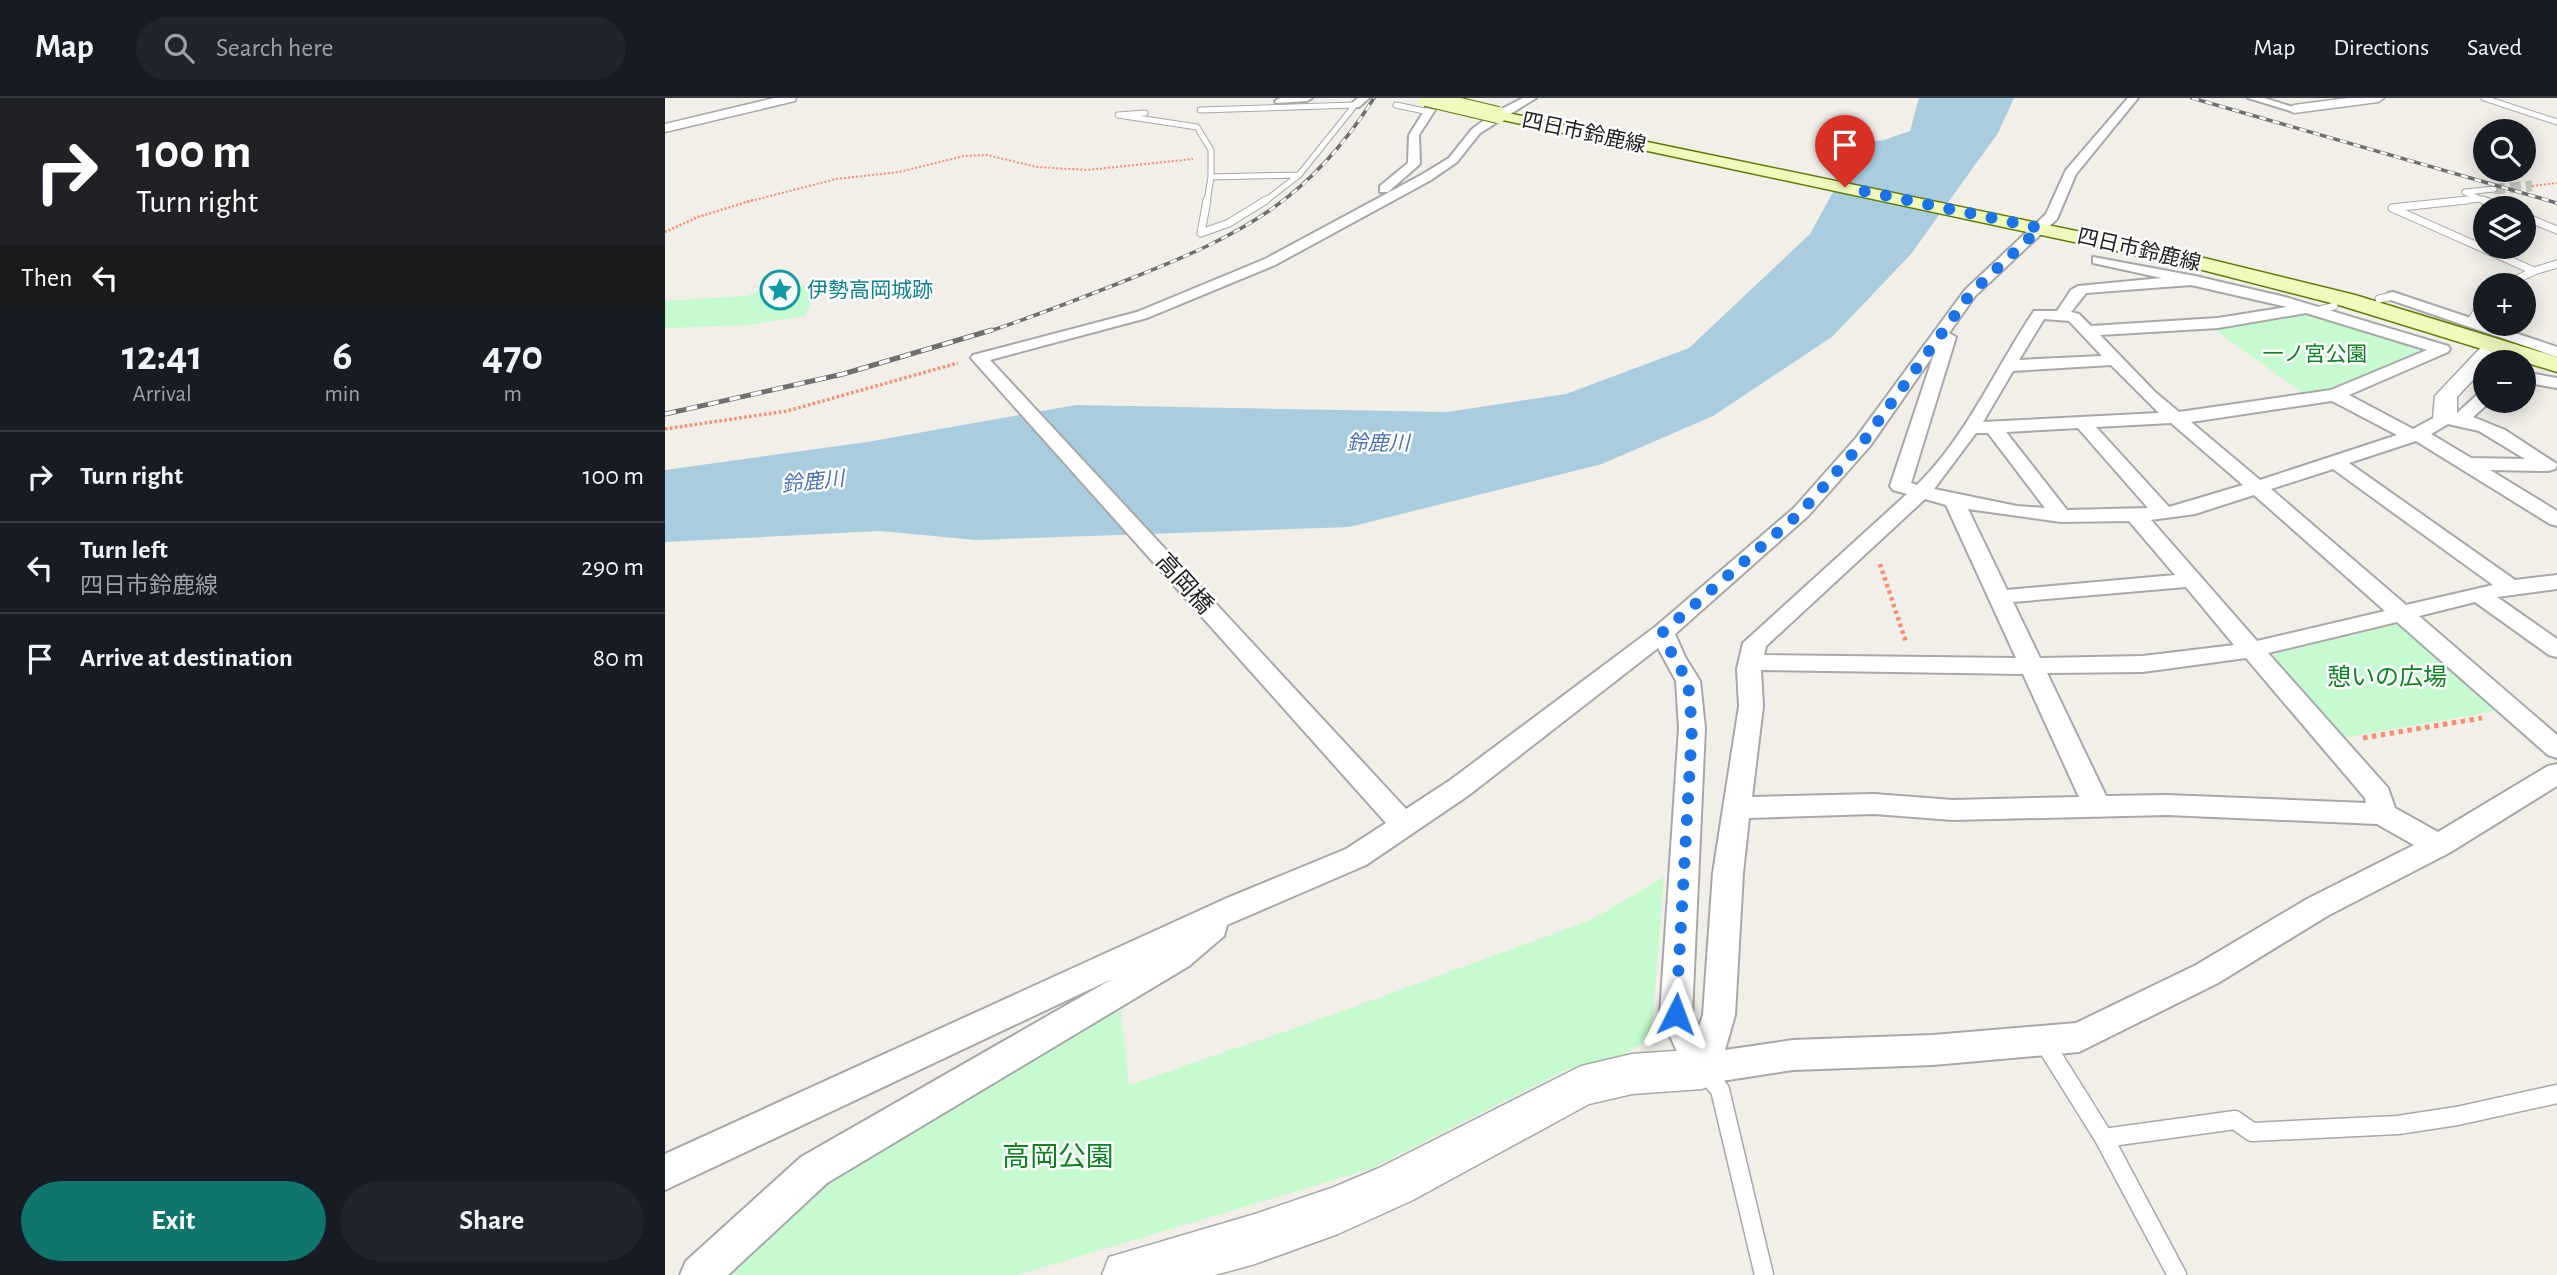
<!DOCTYPE html>
<html lang="en">
<head>
<meta charset="utf-8">
<style>
	body { margin:0; font-family:"Alegreya Sans","Noto Sans JP",sans-serif; background:#20242c; color:#f1f3f6; height:100vh; display:flex; flex-direction:column; font-size:26px; white-space:nowrap }
	* { box-sizing:border-box; margin:0 }
	p { font-size:23px; color:#9ea1a6 }
	.icon { flex:none; width:38px; height:38px; fill:none; stroke:currentColor; stroke-width:2; stroke-linecap:round; stroke-linejoin:round }
	.map { position:relative; flex:1; overflow:hidden }
	.details { display:flex; flex-direction:column; background:#171b24; width:665px }
	.details>* { flex:none }
	.hud { background:#202124; color:#fff; overflow:hidden }
	.tools { position:absolute; left:1808px; top:21px; display:grid; gap:14px }
	.tools a { display:grid; place-items:center; width:63px; height:63px; border-radius:50%; background:#171b24; box-shadow:0 4px 18px #0003; font-size:35px }
	.pin { position:absolute; display:grid; place-items:center; width:60px; height:60px; color:#fff; margin:-72px -30px; border-radius:50% 50% 50% 0; rotate:-45deg; box-shadow:0 0 7px #0007 }
	.pin .icon { rotate:45deg }
	.me { position:absolute; width:77px; margin:-38px; rotate:3deg; stroke-linejoin:round; filter:drop-shadow(0 0 5px #0008) }
	.turn { display:flex; align-items:center; gap:24px; height:147px; padding:0 21px; font-size:32px }
	.turn .icon { width:91px; height:91px; stroke-width:2.5 }
	.turn b { display:block; font-size:49px; line-height:60px }
	.then { display:flex; align-items:center; height:66px; padding:0 21px; background:#0003; gap:14px; font-size:26px }
	.eta { display:flex; justify-content:space-evenly; align-items:center; height:119px; text-align:center }
	.eta b { font-size:42px; font-weight:700; line-height:49px }
	.cta { display:flex; gap:14px; margin-top:auto; padding:14px 21px }
	.cta a { flex:1; height:80px; border-radius:42px; background:#0f766e; color:#fff; font-size:28px; font-weight:700; line-height:80px; text-align:center }
	.cta a+a { background:#20242c; color:#f1f3f6 }
	ul { padding:0; list-style:none }
	li { display:flex; align-items:center; gap:21px; height:91px; padding:0 21px; border-top:2px solid #363941 }
	li div { flex:1 }
	li b { display:block; font-size:26px }
	li em { font-style:normal }
	header { display:flex; align-items:center; gap:42px; box-sizing:border-box; height:98px; padding:0 35px; background:#171b24; border-bottom:2px solid #363941 }
	header strong { font-size:33px }
	nav { display:flex; gap:38px; margin-inline-start:auto; font-size:24px }
	.search { width:490px; height:63px; background:#20242c; display:flex; align-items:center; gap:18px; box-sizing:border-box; padding:0 24px; border-radius:38px; color:#9ea1a6; font-size:26px }
	main { display:flex; flex:1; min-height:0 }
	.map>svg:first-child { display:block }
	.park { fill:#c6fad0 }
	.water { fill:#a9cddf }
	.lines { fill:none; stroke-linecap:round; stroke-linejoin:round }
	.minor-tunnel { stroke:#c7c6c0; stroke-width:11; stroke-dasharray:11 5; stroke-linecap:butt }
	.service-far2-casing { stroke:#a8a8a8; stroke-width:7 }
	.service-far1-casing { stroke:#a8a8a8; stroke-width:9 }
	.service-casing { stroke:#a8a8a8; stroke-width:21 }
	.minor-casing { stroke:#a8a8a8; stroke-width:4 }
	.tertiary-casing { stroke:#a8a8a8; stroke-width:3 }
	.secondary-casing { stroke:#627c05; stroke-width:3 }
	.path-far4 { stroke:#fa8d70; stroke-width:2; stroke-dasharray:2 2; stroke-linecap:butt }
	.path-far3 { stroke:#fa8d70; stroke-width:2.5; stroke-dasharray:2 2; stroke-linecap:butt }
	.path-far2 { stroke:#fa8d70; stroke-width:3.5; stroke-dasharray:2.5 2.5; stroke-linecap:butt }
	.path-far1 { stroke:#fa8d70; stroke-width:4.5; stroke-dasharray:3.5 3.5; stroke-linecap:butt }
	.path { stroke:#fa8d70; stroke-width:5; stroke-dasharray:4.5 4.5; stroke-linecap:butt }
	.service-far2 { stroke:#fff; stroke-width:5 }
	.service-far1 { stroke:#fff; stroke-width:7 }
	.service { stroke:#fff; stroke-width:18 }
	.minor { fill:#fff; fill-rule:evenodd }
	.tertiary { fill:#fff; fill-rule:evenodd }
	.secondary { fill:#f0fabd; fill-rule:evenodd }
	.rail-far1-casing { stroke:#6f6f6f; stroke-width:3.5 }
	.rail-casing { stroke:#6f6f6f; stroke-width:5 }
	.rail-far1 { stroke:#fff; stroke-width:2.5; stroke-dasharray:7; stroke-linecap:butt }
	.rail { stroke:#fff; stroke-width:3.5; stroke-dasharray:11; stroke-linecap:butt }
	.secondary-bridge-casing { stroke:#627c05; stroke-width:18; stroke-linecap:butt }
	.secondary-bridge { stroke:#f0fabd; stroke-width:16 }
	.route { stroke:#1a73e8; stroke-width:12; stroke-dasharray:0 21.6 }
	.labels { text-anchor:middle; dominant-baseline:central; stroke-width:5; stroke-linejoin:round; paint-order:stroke }
	.far-street-label { font-size:21px; fill:#212121; stroke:#fff }
	.far-culture-label { font-size:21px; fill:#0d838f; stroke:#fff; text-anchor:start }
	.far-park-label { font-size:21px; fill:#0c8322; stroke:#fff }
	.far-water-label { font-size:21px; font-style:italic; fill:#4c74b3; stroke:#fff }
	.street-label { font-size:24px; fill:#212121; stroke:#fff }
	.park-label { font-size:24px; fill:#0c8322; stroke:#fff }
	.near-park-label { font-size:28px; fill:#0c8322; stroke:#fff }
</style>
</head>
<body>
<header>
<strong>Map</strong>
<div class="search"><svg class="icon" aria-label="search" viewBox="0 0 24 24"><circle cx="10" cy="10" r="6"/><path d="M15 15l6 6"/></svg>Search here</div>
<nav><a>Map</a><a>Directions</a><a>Saved</a></nav>
</header>
<main>
<section class="details">
<div class="hud">
<div class="turn"><svg class="icon" aria-label="right" viewBox="0 0 24 24"><path d="M7 20v-9h11M14 6l5 5-5 5"/></svg><div><b>100 m</b>Turn right</div></div>
<div class="then">Then<svg class="icon" aria-label="left" viewBox="0 0 24 24"><path d="M17 20v-9H6M10 6l-5 5 5 5"/></svg></div>
</div>
<div class="eta">
<div><b>12:41</b><p>Arrival</p></div>
<div><b>6</b><p>min</p></div>
<div><b>470</b><p>m</p></div>
</div>
<ul>
<li><svg class="icon" aria-label="right" viewBox="0 0 24 24"><path d="M7 20v-9h11M14 6l5 5-5 5"/></svg><div><b>Turn right</b></div><em>100 m</em></li>
<li><svg class="icon" aria-label="left" viewBox="0 0 24 24"><path d="M17 20v-9H6M10 6l-5 5 5 5"/></svg><div><b>Turn left</b><p>四日市鈴鹿線</p></div><em>290 m</em></li>
<li><svg class="icon" aria-label="arrive" viewBox="0 0 24 24"><path d="M6 21V4h12l-3 4 3 4H6"/></svg><div><b>Arrive at destination</b></div><em>80 m</em></li>
</ul>
<div class="cta"><a>Exit</a><a>Share</a></div>
</section>
<div class="map">
<svg width="1892" height="1177" viewBox="0 0 1892 1177">
	<rect width="100%" height="100%" fill="#f1efe8"/>
	<path class="park" d="M111 188H153L140 218 82 227 0 230V203L81 198Z
		M1643 214 1753 246 1759 253 1661 294 1639 296 1546 229Z
		M1730 527 1744 531 1836 612 1677 640 1606 564 1610 555Z
		M999 779 986 941 956 958 903 971 705 1071 352 1177H55L169 1075 455 906 464 987 653 922 926 822Z"/>
	<path class="water" d="M1254 0H1349L1333 35 1246 156 1168 238 1048 318 937 366 684 429 311 442 215 433 0 444V372L202 344 411 307 782 314 901 296 1024 250 1145 136 1195 45 1219 42 1245 33Z"/>
	<g class="lines">
		<path class="minor-tunnel" d="M1829 91 1867 88"/>
		<defs>
			<path id="service-far2" d="M1819 0 1892 24
				M731 7 764 14
				M535 12 690 7
				M480 15 453 17 532 29 546 52V79
				M634 77 690 7
				M1815 101 1823 104
				M542 104 546 79 634 77
				M599 104 634 77
				M1785 104 1815 101 1800 94 1829 91"/>
			<path id="service-far1" d="M542 102 536 135 564 125 601 102
				M1802 102 1727 110 1869 173
				M1818 102 1838 110
				M1858 118 1892 132
				M1840 187 1869 173 1892 166
				M1714 201 1728 198
				M1651 213 1669 208
				M1806 223 1820 200"/>
			<path id="service" d="M1379 944 1439 1040 1512 1177
				M1040 974 1055 992 1099 1177
				M1439 1040 1570 1022 1587 1034 1733 1027 1792 1018 1892 996"/>
			<path id="minor" d="M615 0H647L642 3 611 5 610 3Z
				M693 0H704L694 9H686L685 7Z
				M858 0H871L815 35 792 64 766 82 610 167 482 220 325 262 741 711 784 683 990 529 1129 410 1191 340 1300 192 1381 116 1401 72 1463 0H1473L1411 76 1392 121 1310 198 1284 235 1291 239 1246 385 1252 387C1302 338 1331 269 1369 213H1392L1406 192 1413 188 1497 180 1428 165V159L1530 178 1620 199 1783 248 1785 251 1783 254 1684 297 1748 331 1772 318 1791 316 1814 295 1820 294V303H1826L1808 319 1840 332 1892 366 1890 371 1883 373 1825 372 1892 413V428L1885 426 1751 343 1684 365 1850 482 1892 477V491L1832 499 1892 541V559L1884 557 1810 504 1754 518 1892 637V660L1883 657 1732 524 1603 555 1723 690 1730 710 1773 734 1883 668 1892 666V688L1784 755 1664 817 1553 885 1414 954 1268 967 1128 972 1037 986 1025 982 995 916 1014 630 1011 583 993 550 804 697 701 767 562 827 559 838 524 868 162 1085 63 1177H15L21 1163 136 1059 449 880 0 1092V1056L562 800 681 751 721 725 306 260 308 257 472 214 600 161 758 76 784 60 807 31 829 15ZM1526 187 1622 209 1553 220 1426 228 1414 216 1406 214 1421 195ZM1641 215 1762 252 1666 292 1514 314 1490 294 1435 237 1553 230ZM1379 221 1404 223 1437 258 1354 262ZM1269 256 1225 388 1228 392 1242 396 1078 545 1072 571 1074 608 1048 775 1038 917 1034 929 1027 916 1040 630 1035 583 1020 559 1010 536 1143 418 1205 348ZM1446 267 1494 315 1318 324 1348 273ZM1667 303 1732 337 1595 382 1526 324ZM1506 325 1578 387 1504 409 1431 329ZM1783 326 1814 333 1860 361 1806 360 1766 336ZM1413 330 1483 410 1402 412 1341 334ZM1311 335H1323L1380 410 1352 408 1269 391ZM1668 371 1828 487 1741 507 1606 391ZM1589 397 1720 513 1592 543 1486 422 1530 416ZM1260 401 1281 407 1351 560 1099 557 1101 548ZM1303 411 1396 424 1464 423 1510 477 1342 492ZM1521 489 1569 547 1478 558 1375 560 1348 504ZM1581 560 1700 700 1701 705 1502 697 1441 698 1382 575 1478 574ZM1096 572 1358 576 1414 699 1288 702 1209 696 1087 699 1098 608ZM1209 716 1288 722 1502 717 1712 726 1749 747 1642 801 1531 867 1411 925 1268 937 1128 942 1060 952 1070 917 1078 775 1084 720Z
				M1583 0H1599L1634 11 1629 14Z
				M761 10 770 12 754 37 755 66 723 94H715V88L743 65 744 37Z
				M1728 194 1892 249V259L1723 201 1721 198 1723 195Z
				M1858 274 1892 280V290L1858 284Z"/>
			<path id="tertiary" d="M109 0H131L130 3 0 34V26Z
				M1683 0H1719L1713 4 1629 15 1622 11 1629 7Z
				M1829 241 1836 243 1839 247 1824 264H1820V269L1792 299V321L1788 326H1772L1768 321 1770 298 1822 243Z
				M1037 951 1052 957 1059 971 1052 985 1037 991 967 996 924 1006 748 1102 673 1136 590 1166 550 1177H437L444 1159 590 1116 669 1089 714 1070 916 968 967 956Z"/>
			<path id="secondary" d="M833 13 1527 157 1690 197 1892 259V274L1674 207 1526 169 828 20 826 17Z"/>
		</defs>
		<use href="#service-far2" class="service-far2-casing"/>
		<use href="#service-far1" class="service-far1-casing"/>
		<use href="#service" class="service-casing"/>
		<use href="#minor" class="minor-casing"/>
		<use href="#tertiary" class="tertiary-casing"/>
		<use href="#secondary" class="secondary-casing"/>
		<path class="path-far4" d="M1867 88 1892 85
			M82 104 171 81 234 74 299 58 322 57 372 69 422 72 528 61"/>
		<path class="path-far3" d="M0 134 33 119 88 102"/>
		<path class="path-far2" d="M0 331 122 313 293 265"/>
		<path class="path-far1" d="M1215 466 1241 544"/>
		<path class="path" d="M1698 640 1817 620"/>
		<use href="#service-far2" class="service-far2"/>
		<use href="#service-far1" class="service-far1"/>
		<use href="#service" class="service"/>
		<use href="#minor" class="minor"/>
		<use href="#tertiary" class="tertiary"/>
		<use href="#secondary" class="secondary"/>
		<defs>
			<path id="rail-far1" d="M1527 0 1892 105
				M322 234C371 218 419 199 467 180 576 137 644 103 709 0"/>
			<path id="rail" d="M0 316 178 276 327 232"/>
		</defs>
		<use href="#rail-far1" class="rail-far1-casing"/>
		<use href="#rail" class="rail-casing"/>
		<use href="#rail-far1" class="rail-far1"/>
		<use href="#rail" class="rail"/>
		<defs>
			<path id="secondary-bridge" d="M761 0 833 17"/>
		</defs>
		<use href="#secondary-bridge" class="secondary-bridge-casing"/>
		<use href="#secondary-bridge" class="secondary-bridge"/>
	</g>
	<g class="lines">
		<path class="route" d="M1011 916 1027 630 1023 583 1008 559 998 534 1136 414 1198 344 1306 195 1375 130 1180 89"/>
	</g>
	<defs>
		<symbol id="sight-ring" viewBox="-11 -11 22 22"><circle r="9.5" fill="#fff" stroke="#0f9aa8" stroke-width="1.5"/><path d="M0-6L1.8-2.2L6-1.7L2.9 1.2L3.7 5.4L0 3.3L-3.7 5.4L-2.9 1.2L-6-1.7L-1.8-2.2Z" fill="#0f9aa8"/></symbol>
	</defs>
	<g fill-rule="evenodd">
		<use href="#sight-ring" x="93" y="170" width="44" height="44"/>
	</g>
	<g class="labels">
		<g class="far-street-label">
			<text transform="translate(919 35) rotate(12)">四日市鈴鹿線</text>
			<text transform="translate(1474 152) rotate(13)">四日市鈴鹿線</text>
		</g>
		<g class="far-culture-label">
			<text x="142" y="192">伊勢高岡城跡</text>
		</g>
		<g class="far-park-label">
			<text x="1650" y="256">一ノ宮公園</text>
		</g>
		<g class="far-water-label">
			<text x="713" y="345">鈴鹿川</text>
			<text transform="translate(148 384) rotate(-6)">鈴鹿川</text>
		</g>
		<g class="street-label">
			<text transform="translate(519 486) rotate(48)">高岡橋</text>
		</g>
		<g class="park-label">
			<text x="1722" y="580">憩いの広場</text>
		</g>
		<g class="near-park-label">
			<text x="393" y="1060">高岡公園</text>
		</g>
	</g>
</svg>
<div class="tools">
<a><svg class="icon" aria-label="search" viewBox="0 0 24 24"><circle cx="10" cy="10" r="6"/><path d="M15 15l6 6"/></svg></a>
<a><svg class="icon" aria-label="layers" viewBox="0 0 24 24"><path d="M12 4l9 5-9 5-9-5zM3 14l9 5 9-5"/></svg></a>
<a>+</a>
<a>−</a>
</div>
<div class="pin" style="left:1180px;top:89px;background:#d93025"><svg class="icon" aria-label="arrive" viewBox="0 0 24 24"><path d="M6 21V4h12l-3 4 3 4H6"/></svg></div>
<svg class="me" style="left:1011px;top:916px" viewBox="-20 -20 40 40"><path d="M0-17L14 15 0 8-14 15z" fill="#1a73e8" stroke="#fff" stroke-width="4"/></svg>
</div>
</main>
</body>
</html>
